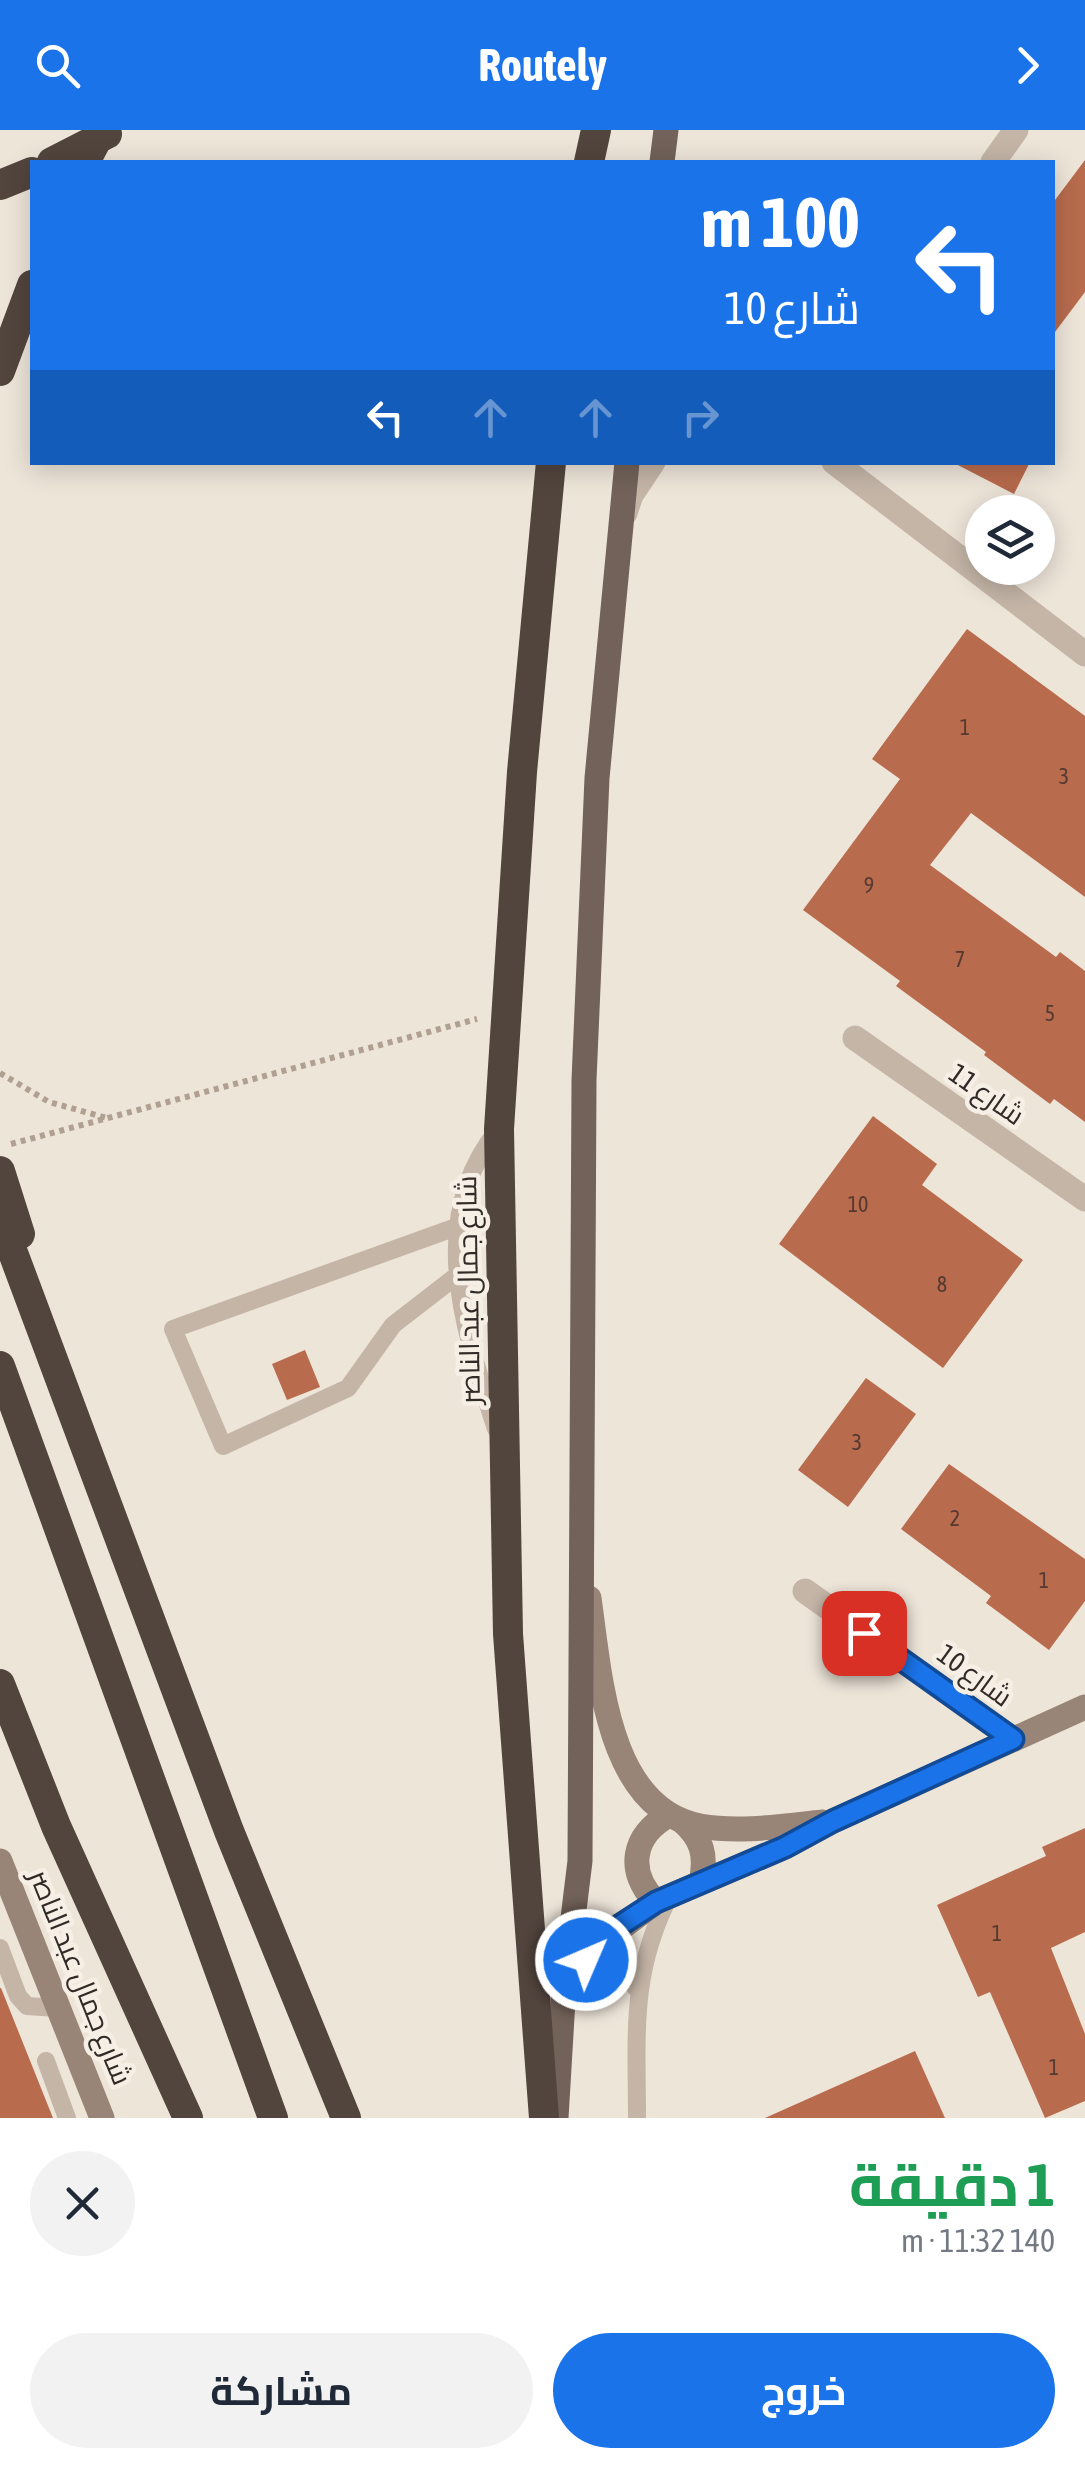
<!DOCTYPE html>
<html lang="ar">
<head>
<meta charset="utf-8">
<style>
	body { margin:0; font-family:"Asap Condensed",Cairo,sans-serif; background:#f2f2f3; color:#1f2937; direction:rtl; height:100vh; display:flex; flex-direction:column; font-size:38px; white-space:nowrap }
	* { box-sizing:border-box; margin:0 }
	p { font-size:32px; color:#747a83 }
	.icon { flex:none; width:55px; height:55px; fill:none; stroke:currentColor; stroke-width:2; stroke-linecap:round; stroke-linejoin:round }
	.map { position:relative; height:1988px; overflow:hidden; direction:ltr }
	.drawer { display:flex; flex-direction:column; background:#fff; flex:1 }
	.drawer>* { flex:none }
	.top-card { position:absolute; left:30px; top:30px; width:1025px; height:305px; border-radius:0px; box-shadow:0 5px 25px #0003; direction:rtl; background:#1a73e8; color:#fff; overflow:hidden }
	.tools { position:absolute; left:965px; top:365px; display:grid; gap:20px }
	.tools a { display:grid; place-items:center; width:90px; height:90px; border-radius:50%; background:#fff; box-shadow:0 5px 25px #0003; font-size:50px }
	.pin { position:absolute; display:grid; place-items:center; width:85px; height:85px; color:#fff; margin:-42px; border-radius:20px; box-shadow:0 5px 15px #0006 }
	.me { position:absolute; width:110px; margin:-55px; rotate:45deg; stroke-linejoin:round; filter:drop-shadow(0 0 8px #0008) }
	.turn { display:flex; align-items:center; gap:35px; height:210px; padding:0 30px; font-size:45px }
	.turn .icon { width:130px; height:130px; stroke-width:2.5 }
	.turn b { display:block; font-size:70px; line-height:85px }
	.lanes { display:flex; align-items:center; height:95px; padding:0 30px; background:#0003; justify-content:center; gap:50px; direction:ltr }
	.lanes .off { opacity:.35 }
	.round { display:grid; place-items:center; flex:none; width:105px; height:105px; border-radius:52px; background:#f2f2f3 }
	.overview { display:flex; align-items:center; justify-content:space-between; height:170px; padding:0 30px }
	h1 { font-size:60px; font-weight:700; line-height:75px; color:#1e9e55 }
	.action { display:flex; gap:20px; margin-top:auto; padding:20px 30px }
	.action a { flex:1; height:115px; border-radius:60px; background:#1a73e8; color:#fff; font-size:40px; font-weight:700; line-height:115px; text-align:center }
	.action a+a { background:#f2f2f3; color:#1f2937 }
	header { display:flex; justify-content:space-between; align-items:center; height:130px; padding:0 30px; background:#1a73e8; color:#fff; font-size:45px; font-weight:700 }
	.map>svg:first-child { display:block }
	.building { fill:#b86b4d }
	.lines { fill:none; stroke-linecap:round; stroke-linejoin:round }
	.path { stroke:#b0a091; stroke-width:6; stroke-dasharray:5 5; stroke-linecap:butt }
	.lane { stroke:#c4b5a7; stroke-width:18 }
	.street { stroke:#c4b5a7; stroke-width:25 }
	.secondary { stroke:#988578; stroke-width:25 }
	.primary { stroke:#726259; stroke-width:25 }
	.highway { stroke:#52453e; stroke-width:30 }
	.highway-bridge { stroke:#52453e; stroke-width:30 }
	.route-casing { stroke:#114b97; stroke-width:25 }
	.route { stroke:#1a73e8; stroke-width:18 }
	.labels { text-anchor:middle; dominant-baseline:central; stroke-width:9; stroke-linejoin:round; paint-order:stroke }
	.number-label { font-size:22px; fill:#543a30 }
	.street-label { font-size:28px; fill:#322a26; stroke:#f6efe5 }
</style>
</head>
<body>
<header><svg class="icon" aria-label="forward" viewBox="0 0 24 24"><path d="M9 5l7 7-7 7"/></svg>Routely<svg class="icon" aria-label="search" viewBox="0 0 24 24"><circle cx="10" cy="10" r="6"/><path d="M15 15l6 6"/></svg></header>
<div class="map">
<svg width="1085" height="1988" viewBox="0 0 1085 1988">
	<rect width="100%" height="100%" fill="#eee5d9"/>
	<path class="building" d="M1085 30V162L1052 206V74Z
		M952 332H1030L1014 364Z
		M967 499 1085 586V767L971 683 930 735 1056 827 1060 822 1085 841V992L1054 969 1050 974 984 925 986 922 896 856 900 851 803 780 900 649 872 629Z
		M873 986 937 1034 922 1055 1023 1130 943 1238 779 1114Z
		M305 1220 320 1257 287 1270 272 1234Z
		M866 1248 916 1284 848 1377 798 1340Z
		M949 1334 1085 1429V1471L1049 1520 986 1473 991 1466 901 1399Z
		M1085 1698V1802L1051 1818 1085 1904V1971L1045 1988 990 1862 978 1867 937 1775 1046 1726 1042 1717Z
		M0 1858H1L53 1988H0Z
		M915 1921 945 1988H765Z"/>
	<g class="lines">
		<path class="path" d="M0 943 49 972 107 988
			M11 1014 477 889"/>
		<path class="lane" d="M459 1096 173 1199 223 1316 348 1258 393 1195 459 1144
			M496 1299C465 1202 425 1089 498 1000
			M598 1815C620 1824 628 1835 635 1857
			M0 1818 18 1866 27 1876 57 1878
			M46 1931 67 1988
			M637 1988C637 1904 630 1844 669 1767"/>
		<path class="street" d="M993 32 1016 0
			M834 332 1085 524
			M625 383 631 365 653 332
			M855 908 1085 1069
			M805 1461 1013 1609"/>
		<path class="secondary" d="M589 1468C600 1543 606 1678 700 1696 740 1703 783 1696 823 1692
			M681 1690C702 1708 707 1725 701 1752
			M0 1731 102 1988
			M656 1772C626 1742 632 1705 669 1685
			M563 1870 598 1815 656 1772 785 1717 833 1691 1085 1577"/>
		<path class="primary" d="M662 32 666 0
			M556 1988 563 1870 580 1731 584 950 597 648 627 332"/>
		<path class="highway" d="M52 32 107 4
			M589 32 596 0
			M0 55 32 42
			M0 241 32 155
			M0 1041 20 1104
			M0 1088 229 1701 346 1988
			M0 1236 273 1988
			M0 1554 56 1696 188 1988
			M544 1988 508 1504 499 999 522 642 551 332"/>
		<path class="highway-bridge" d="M85 32 102 0"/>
	</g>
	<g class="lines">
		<defs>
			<path id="route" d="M586 1830 619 1796 656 1772 785 1717 833 1691 1013 1609 864 1503"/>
		</defs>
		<use href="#route" class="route-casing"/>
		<use href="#route" class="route"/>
	</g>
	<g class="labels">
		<g class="number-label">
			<text x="965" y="597">1</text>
			<text x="1064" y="646">3</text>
			<text x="869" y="755">9</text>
			<text x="960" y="829">7</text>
			<text x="1050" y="883">5</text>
			<text x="858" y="1074">10</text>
			<text x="942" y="1154">8</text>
			<text x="857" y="1312">3</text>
			<text x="955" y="1388">2</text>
			<text x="1044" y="1450">1</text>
			<text x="997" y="1803">1</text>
			<text x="1054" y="1937">1</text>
		</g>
		<g class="street-label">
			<text transform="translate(987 964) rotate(35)">شارع 11</text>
			<text transform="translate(468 1160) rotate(-91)">شارع جمال عبد الناصر</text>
			<text transform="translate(975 1545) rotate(36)">شارع 10</text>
			<text transform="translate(81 1847) rotate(68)">شارع جمال عبد الناصر</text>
		</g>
	</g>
</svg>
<div class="tools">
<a><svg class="icon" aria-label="layers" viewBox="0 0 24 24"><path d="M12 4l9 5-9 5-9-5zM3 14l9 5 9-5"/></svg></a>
</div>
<div class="pin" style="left:864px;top:1503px;background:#d93025"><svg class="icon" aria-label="arrive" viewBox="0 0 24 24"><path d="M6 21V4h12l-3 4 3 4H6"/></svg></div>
<svg class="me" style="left:586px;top:1830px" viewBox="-20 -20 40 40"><circle r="17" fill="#1a73e8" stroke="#fff" stroke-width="3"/><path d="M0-11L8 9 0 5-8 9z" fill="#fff"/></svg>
<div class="top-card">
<div class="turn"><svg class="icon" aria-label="left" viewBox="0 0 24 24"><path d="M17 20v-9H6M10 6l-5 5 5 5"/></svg><div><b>100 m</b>شارع 10</div></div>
<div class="lanes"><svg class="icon" aria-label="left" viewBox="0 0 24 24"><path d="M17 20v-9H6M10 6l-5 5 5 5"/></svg><svg class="icon off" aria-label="ahead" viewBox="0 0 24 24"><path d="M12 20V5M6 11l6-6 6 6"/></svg><svg class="icon off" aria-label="ahead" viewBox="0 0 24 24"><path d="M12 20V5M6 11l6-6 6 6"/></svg><svg class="icon off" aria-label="right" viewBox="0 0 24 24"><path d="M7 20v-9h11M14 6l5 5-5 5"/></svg></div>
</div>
</div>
<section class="drawer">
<div class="overview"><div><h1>1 دقيقة</h1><p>140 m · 11:32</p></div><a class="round"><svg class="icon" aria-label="close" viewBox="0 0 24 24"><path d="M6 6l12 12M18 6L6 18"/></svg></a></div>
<div class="action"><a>خروج</a><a>مشاركة</a></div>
</section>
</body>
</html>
